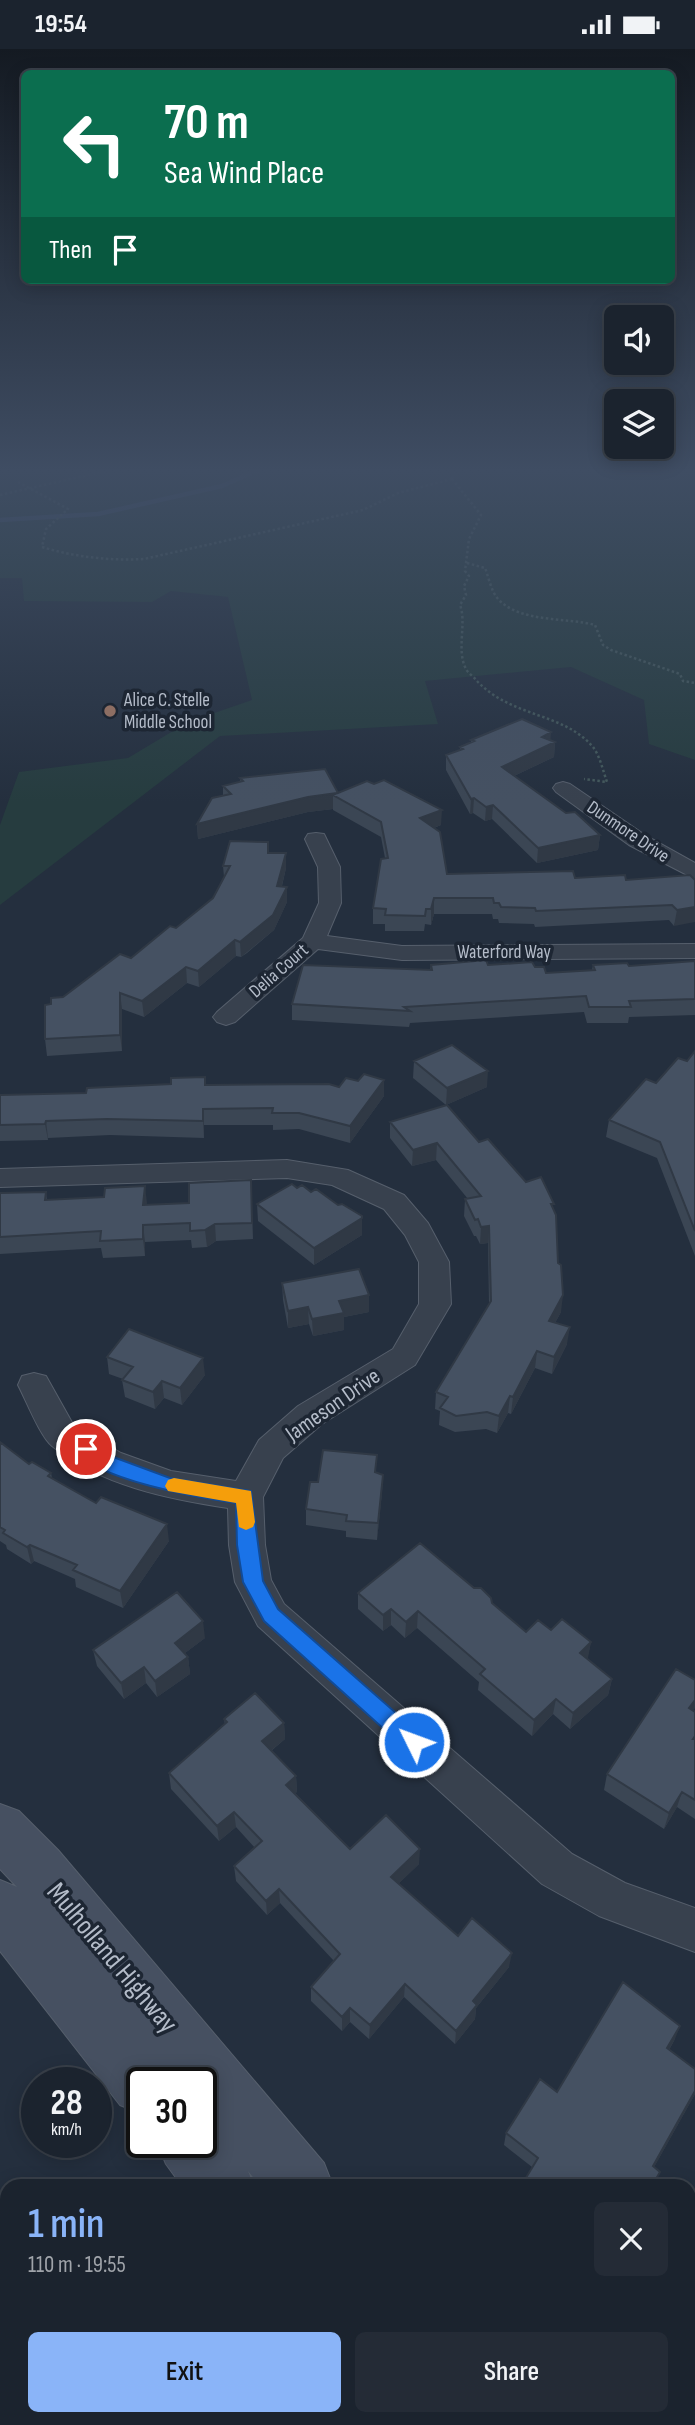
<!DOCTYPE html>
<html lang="en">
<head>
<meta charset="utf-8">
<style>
	body { margin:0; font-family:"Sofia Sans Condensed",sans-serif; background:#242b36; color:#f1f3f6; height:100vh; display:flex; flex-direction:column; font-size:26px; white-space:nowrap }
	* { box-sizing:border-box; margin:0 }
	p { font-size:23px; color:#a0a4aa }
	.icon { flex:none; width:38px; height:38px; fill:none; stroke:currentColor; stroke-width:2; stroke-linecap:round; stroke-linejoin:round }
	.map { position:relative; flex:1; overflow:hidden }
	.panel { position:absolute; left:0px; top:2130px; width:696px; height:247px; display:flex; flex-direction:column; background:#1b232e; border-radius:21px 21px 0 0; box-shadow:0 4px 18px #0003,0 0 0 2px #39404a }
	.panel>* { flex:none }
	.hud { position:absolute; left:21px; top:21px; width:654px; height:214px; border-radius:10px; box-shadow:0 4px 18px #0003,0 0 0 2px #39404a; background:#0b6e4f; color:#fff; overflow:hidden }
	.tools { position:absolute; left:604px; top:256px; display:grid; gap:14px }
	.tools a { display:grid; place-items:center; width:70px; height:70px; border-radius:10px; background:#1b232e; box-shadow:0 4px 18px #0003,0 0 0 2px #39404a; font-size:35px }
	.speed { position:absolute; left:21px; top:2018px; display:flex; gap:14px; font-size:35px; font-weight:700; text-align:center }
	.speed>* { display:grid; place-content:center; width:91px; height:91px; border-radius:50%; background:#1b232e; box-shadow:0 4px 18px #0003,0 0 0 2px #39404a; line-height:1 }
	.speed small { font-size:18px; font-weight:400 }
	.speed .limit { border:4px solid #111; border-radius:10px; background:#fff; color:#111 }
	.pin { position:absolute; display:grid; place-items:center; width:60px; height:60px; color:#fff; margin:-30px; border:4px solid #fff; border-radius:50%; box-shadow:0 2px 7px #0007 }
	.me { position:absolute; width:77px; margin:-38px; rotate:312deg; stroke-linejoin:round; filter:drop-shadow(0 0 5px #0008) }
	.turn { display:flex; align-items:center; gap:24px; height:147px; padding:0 28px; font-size:32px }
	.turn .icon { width:91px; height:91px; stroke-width:2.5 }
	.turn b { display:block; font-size:49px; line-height:60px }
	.then { display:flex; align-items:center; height:66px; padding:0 28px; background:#0003; gap:14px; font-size:26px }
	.round { display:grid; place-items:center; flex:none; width:74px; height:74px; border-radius:10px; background:#242b36 }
	.head { display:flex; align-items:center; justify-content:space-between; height:119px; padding:0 28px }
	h1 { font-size:42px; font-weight:600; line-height:52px; color:#8ab4f8 }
	.cta { display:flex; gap:14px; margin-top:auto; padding:14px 28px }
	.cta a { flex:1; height:80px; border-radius:10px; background:#8ab4f8; color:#111; font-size:28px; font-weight:600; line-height:80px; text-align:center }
	.cta a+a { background:#242b36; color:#f1f3f6 }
	.status { display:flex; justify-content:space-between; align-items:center; height:49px; padding:0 35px; background:#1b232e; direction:ltr }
	.status svg { height:19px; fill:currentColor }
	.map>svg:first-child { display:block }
	.green { fill:#263c3f }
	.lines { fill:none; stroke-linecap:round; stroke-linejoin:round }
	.stream { stroke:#394c67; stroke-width:4.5 }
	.minor-casing { stroke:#565f6c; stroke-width:2 }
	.secondary-casing { stroke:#565f6c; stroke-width:2 }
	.path { stroke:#44595c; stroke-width:2.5; stroke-dasharray:2.5 2.5; stroke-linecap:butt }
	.minor { fill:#38414e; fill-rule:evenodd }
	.secondary { fill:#465061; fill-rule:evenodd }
	.wall { fill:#3b4654 }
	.shaded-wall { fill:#303945 }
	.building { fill:#455162; stroke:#303945; stroke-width:2 }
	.route { fill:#1a73e8; stroke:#114b97; stroke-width:2 }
	.slow { fill:#f59e0b }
	.education-dot { fill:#8d6e63; stroke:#1d2633; stroke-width:2.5 }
	.labels { text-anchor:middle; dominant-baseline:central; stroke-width:7; stroke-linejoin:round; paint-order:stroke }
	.far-poi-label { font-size:19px; fill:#b4bcc9; stroke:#1d2633; text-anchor:start }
	.far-street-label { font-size:19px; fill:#b4bcc9; stroke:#1d2633 }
	.street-label { font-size:23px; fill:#b4bcc9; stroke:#1d2633 }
	.near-street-label { font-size:28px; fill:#b4bcc9; stroke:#1d2633 }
</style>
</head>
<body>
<div class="status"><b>19:54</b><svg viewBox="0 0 49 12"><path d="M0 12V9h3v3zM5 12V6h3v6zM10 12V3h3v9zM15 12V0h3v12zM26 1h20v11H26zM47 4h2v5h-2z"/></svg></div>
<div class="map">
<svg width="695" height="2376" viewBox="0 0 695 2376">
	<rect width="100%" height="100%" fill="#242f3e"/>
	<path class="green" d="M0 421H695V711L649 695 644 651 571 618 425 632 438 675 220 687 0 856V776L19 723 128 709 188 673 252 651 228 548 171 542 152 553 24 552 22 529H0Z"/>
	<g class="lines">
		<path class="stream" d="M0 471 98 465 222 437 258 421"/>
		<defs>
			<path id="minor" d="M563 733 570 735 645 786 695 814V830L629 796 556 743 553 739 556 735Z
				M316 784 324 785 340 818 341 854 327 887 402 897 695 895V909L402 911 318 900 235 973 226 976 217 973 213 968 217 963 303 889 319 854 318 818 305 790 308 785Z
				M287 1111 348 1121 404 1146 428 1174 449 1213 451 1255 415 1316 322 1375 283 1409 263 1448 265 1496 271 1531 284 1555 572 1805 625 1834 695 1859V1903L599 1867 542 1835 258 1577 235 1533 229 1496 228 1459C168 1450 100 1436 52 1397 40 1387 26 1351 18 1336L22 1327 34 1324 46 1327 74 1377 121 1404 171 1422 236 1432 259 1391 298 1357 393 1300 419 1255V1213L405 1186 384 1160 332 1136 287 1129 0 1138V1120Z
				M695 2267V2325L690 2327V2269Z
				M615 2370H671L669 2376H613Z"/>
			<path id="secondary" d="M0 1755 19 1762 58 1801 324 2114 333 2137H260L248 2122 254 2137H182L166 2115 157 2093H201V2067L204 2068 201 2065V2034H176L169 2025 172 2034H142V2065L120 2056 0 1902V1831L17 1838 0 1820Z
				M371 2370H444L446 2376H373Z
				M459 2370H533L535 2376H461Z"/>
		</defs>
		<use href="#minor" class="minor-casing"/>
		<use href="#secondary" class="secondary-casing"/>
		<path class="path" d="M452 430 481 466 469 490 465 522 469 527 464 537 466 546 460 556C467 574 456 601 466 620 468 624 474 628 477 632 512 669 563 663 593 698 600 707 603 722 607 733L584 730
			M452 430 455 421
			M18 433 68 460 46 480 42 498C75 508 110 512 144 510L363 461 398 444 452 430
			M0 446 110 421
			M467 514 485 519C489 529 491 542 498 550 520 574 566 568 595 576L603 596 611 601 680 625 683 632 695 634"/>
		<use href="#minor" class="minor"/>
		<use href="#secondary" class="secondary"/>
	</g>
	<path class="wall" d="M471 691H550L555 693 554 708 514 727 566 764 600 786 598 801 537 814 492 770 485 772 473 764 470 765 446 721V706L460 701V698L471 693Z
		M240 729 338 744 441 776 434 779 447 825 626 831 690 826 674 877 669 871 535 878 534 875 499 874 498 870H493L492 865H434L431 876 425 875 424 882H385V875H373V859L385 809 381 788 333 761V760L308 763 198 790 197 775 223 747V737L240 733Z
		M269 804H286V819L282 837 287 853 274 881 247 904 241 908 236 907 199 938 187 934 144 968 122 960V1002L47 1007 45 990 51 955 131 909 176 879 213 849 224 828 223 817Z
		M695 912V966L629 968 628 974H587L584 963 410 974 409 978 292 971V955L430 921 431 916H488L535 918 546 924 592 921 593 916 629 917Z
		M695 1002V1207L657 1109 606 1088 609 1071 687 1012Z
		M414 1012 487 1038 446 1056 413 1029Z
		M205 1028 206 1036 339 1038 358 1032 384 1031V1047L350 1094 299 1080 273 1081V1076H204V1089L110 1086 48 1089V1091L0 1092V1046L86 1044 171 1035Z
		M390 1073 479 1093 526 1133 554 1161 561 1263 555 1274 567 1295 552 1325 535 1319 511 1365 508 1364 497 1384 486 1380 455 1383 439 1376 440 1362 435 1360 436 1343 489 1255 488 1194 480 1195 476 1187H474L464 1167 465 1150H468L436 1111 412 1117 390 1089Z
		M251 1131 253 1190 216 1192 207 1198 192 1199 191 1191 145 1193V1207L103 1209 101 1199 0 1205V1144L46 1143 47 1151 146 1156 189 1154Z
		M297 1139 311 1143 362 1167V1186L314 1216 258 1172 257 1155Z
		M282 1234 369 1246V1263L344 1268V1281L313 1287 309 1275 288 1279 283 1251Z
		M107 1308 205 1326 182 1356 164 1349 155 1360 125 1348 122 1331 123 1330 109 1325Z
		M0 1393 29 1415 51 1424 52 1429 96 1454 169 1492 123 1559 76 1538 75 1530 34 1512 31 1515 7 1500 6 1496 0 1492Z
		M376 1423 383 1426 382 1443 377 1491 346 1488V1482L306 1476V1460L318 1433Z
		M358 1544 492 1554 526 1583 551 1581 591 1593 587 1610 612 1630 608 1646 570 1680 553 1665 532 1687 478 1641 479 1633 417 1579 405 1589 391 1576 383 1582 358 1560Z
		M205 1589 185 1604 188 1608 190 1625 157 1648 146 1634 124 1650 97 1617 93 1601Z
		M693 1662 695 1663V1770L677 1758 664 1780 604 1741 607 1725Z
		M224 1670 284 1674 285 1690 271 1702 296 1727 297 1743 295 1744 350 1800 419 1815 398 1835 458 1887 509 1918 476 1959 475 1970 455 1995 404 1948 369 1990 350 1973 342 1982 311 1952V1938L334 1912 280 1854 267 1866 236 1832 234 1817 255 1799 236 1778 219 1792 171 1740 169 1724 225 1676Z
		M675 1990 669 2001 695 2045 654 2118H532L504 2096 506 2084 557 2043Z"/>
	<path class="shaded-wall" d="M551 683 550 696 555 693 554 708 501 733 502 718Z
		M337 744 333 746V760L308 763 198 790 197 775 308 748Z
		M474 749 473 764 470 765 471 750Z
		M493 756 492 770 485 772 486 758Z
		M442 761 441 776 419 784 420 769Z
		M600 786 598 801 537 814 538 799Z
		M286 804V819L278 852 277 837Z
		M287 838V853L274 881 241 908 240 893Z
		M434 849V865L431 876V860Z
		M695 858V873L674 877 677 861Z
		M235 891 236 907 199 938 198 922Z
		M186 918 187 934 144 968 142 952Z
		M120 944 122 960V1002L120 986Z
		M488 1022 487 1038 446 1056 447 1039Z
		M384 1031V1047L350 1094V1077Z
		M203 1060 204 1076V1089L203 1072Z
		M46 1072 48 1089V1091L45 1075Z
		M437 1094 436 1111 412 1117 413 1101Z
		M145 1137 147 1154 145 1173 143 1156Z
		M362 1167V1186L314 1216V1199Z
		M215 1175 216 1192 207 1198 205 1181Z
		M143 1176 145 1193V1207L143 1190Z
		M489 1177 488 1194 480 1195 481 1178Z
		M369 1246V1263L344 1268V1281L313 1287 312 1270 339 1252Z
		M563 1246 561 1263 547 1288 549 1272Z
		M308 1258 309 1275 288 1279V1262Z
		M570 1278 567 1295 552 1325 554 1308Z
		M537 1302 535 1319 511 1365 513 1348Z
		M203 1309 205 1326 182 1356 180 1339Z
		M162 1332 164 1349 155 1360 153 1343Z
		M510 1347 508 1364 497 1384 499 1367Z
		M383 1426 382 1443 377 1491 378 1474Z
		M167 1475 169 1492 123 1559 120 1542Z
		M30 1496 34 1512 31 1515 27 1498Z
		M391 1560V1576L383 1582V1566Z
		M418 1562 417 1579 405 1589 406 1573Z
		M203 1572 205 1589 177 1610 175 1594Z
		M591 1593 588 1609 577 1620 580 1604Z
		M188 1608 190 1625 157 1648 155 1632Z
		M144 1618 146 1634 124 1650 121 1634Z
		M612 1630 608 1646 570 1680 573 1664Z
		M556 1650 553 1665 532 1687 534 1671Z
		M695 1651V1659L685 1675 689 1659Z
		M284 1674 285 1690 263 1708 262 1692Z
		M296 1727 297 1743 287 1751 286 1736Z
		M682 1743 677 1758 664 1780 669 1764Z
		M234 1763 236 1778 219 1792 217 1777Z
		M420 1800 419 1815 390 1843 391 1828Z
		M279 1840 280 1854 267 1866 266 1852Z
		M512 1904 509 1918 476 1959 475 1970 455 1995 456 1982 473 1952Z
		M405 1935 404 1948 369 1990 370 1976Z
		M350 1959V1973L342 1982V1968Z
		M680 1977 675 1990 662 2013 667 1999Z
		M695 2042V2045L648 2129 653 2117Z
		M98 2370H110L105 2376H92Z"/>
	<path class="building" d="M522 670 551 683 542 688 555 693 502 718 566 764 575 763 600 786 538 799 493 756 486 758 474 749 471 750 446 706 463 700 460 698 474 692 471 691Z
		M325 720 338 744 367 732 374 735 384 731 442 761 420 769 440 783 447 825 573 822 575 829 625 826 626 831 690 826 695 831V858L677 861 672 856 536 862 535 859 501 858 499 854H494L493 849H434L431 860H426L425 867 385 866 386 860 373 859 381 810 388 809 381 773 333 746 337 744 308 748 197 775 212 749 231 745 223 737 243 732 240 729Z
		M230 792 268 793V804H286L277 837 287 838 273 866 246 888 240 893 235 891 198 922 186 918 142 952 120 944V986L45 990V956L51 955V949L63 948 120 905 131 909 170 877 176 879 213 849 230 817H223Z
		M486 911 488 916 532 913 535 918H544L546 924 595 921 593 916 627 914 629 917 695 912V950L629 952 631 958H589L586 947 404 958 410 962 292 955 303 916 432 921 431 916Z
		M452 996 488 1022 447 1039 414 1012Z
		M695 1002V1182L660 1093 609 1071 646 1030 656 1034 678 1009 687 1012Z
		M364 1025 384 1031 350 1077 299 1064H272L273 1059 203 1060V1072L107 1070 46 1072 45 1075 0 1076V1046L86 1044 87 1039 171 1035V1029L205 1028V1036L329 1035 339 1038 346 1029 358 1032Z
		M447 1056 479 1093 488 1090 526 1133 541 1128 554 1155H551L556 1166 558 1214 561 1216 563 1246 549 1272 570 1278 554 1308 537 1302 513 1348 510 1347 499 1367 487 1363 456 1367 440 1359 448 1348 436 1343 491 1252 489 1177 481 1178 478 1170 475 1171 465 1150 481 1147 437 1094 413 1101 390 1073Z
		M251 1131 252 1174 215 1175 205 1181 190 1182V1174L143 1176V1190L100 1192 101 1182 0 1188V1144L46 1143 45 1151 104 1148 105 1139 145 1137 143 1156 189 1154V1134Z
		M292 1135 297 1139 302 1136 311 1143 316 1140 338 1156 342 1155 362 1167V1169L314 1199 257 1155Z
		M359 1220 369 1246 339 1252 344 1264 312 1270 308 1258 288 1262 282 1234Z
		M129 1280 203 1309 180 1339 162 1332 153 1343 122 1331 133 1318 107 1308Z
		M0 1393 29 1415 32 1413 51 1424 48 1427 96 1454 101 1448 167 1475 120 1542 73 1521 77 1516 30 1496 27 1498 3 1484 5 1481 0 1478Z
		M323 1401 377 1406 375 1423 383 1426 378 1474 346 1472 347 1466 306 1460 310 1433H318Z
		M420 1494 474 1539H481L491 1549 492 1554 526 1583 538 1571 551 1581 562 1570 591 1593 580 1604 612 1630 573 1664 556 1650 534 1671 480 1625 485 1620 418 1562 406 1573 391 1560 383 1566 358 1544Z
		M177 1543 203 1572 175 1594 188 1608 155 1632 144 1618 121 1634 93 1601Z
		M676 1620 695 1631V1651L689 1659 695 1663V1687L693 1690H695V1751L682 1743 669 1764 607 1725Z
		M255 1644 284 1674 262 1692 296 1727 286 1736 350 1800 386 1766 420 1800 391 1828 458 1887 472 1869 512 1904 473 1952 477 1956 456 1982 405 1935 370 1976 350 1959 342 1968 311 1938 340 1905 279 1840 266 1852 234 1817 262 1792 234 1763 217 1777 169 1724 227 1673 224 1670Z
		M623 1933 680 1977 667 1999 695 2020V2042L653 2117 660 2123 652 2137H521L538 2109 506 2084 540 2030 557 2043Z
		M0 2174 7 2184V2345L0 2335Z
		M11 2370H98L92 2376H5Z"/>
	<linearGradient id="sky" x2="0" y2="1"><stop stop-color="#141a22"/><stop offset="0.56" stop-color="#3f4d63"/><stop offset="1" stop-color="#3f4d63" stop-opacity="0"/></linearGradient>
	<rect width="695" height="753" fill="url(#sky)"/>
	<path class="route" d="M86 1393 116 1409 170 1429 251 1442 263 1532 278 1560 421 1686 424 1693 421 1700 414 1703 406 1700 264 1572 243 1533 237 1496 236 1454C202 1449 93 1431 76 1400L79 1395Z"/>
	<path class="slow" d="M174 1429 251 1442 255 1473 253 1478 246 1481 239 1478 236 1454 168 1442 165 1437 168 1431Z"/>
	<circle class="education-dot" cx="110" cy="662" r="7"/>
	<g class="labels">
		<g class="far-poi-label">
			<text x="124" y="651">Alice C. Stelle<tspan x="124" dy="22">Middle School</tspan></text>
		</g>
		<g class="far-street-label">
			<text transform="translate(628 783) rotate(34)">Dunmore Drive</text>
			<text x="504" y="903">Waterford Way</text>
			<text transform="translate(279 922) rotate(-41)">Delia Court</text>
		</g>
		<g class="street-label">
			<text transform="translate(333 1356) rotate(-35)">Jameson Drive</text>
		</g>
		<g class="near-street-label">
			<text transform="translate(112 1909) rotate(50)">Mulholland Highway</text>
		</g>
	</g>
</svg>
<div class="tools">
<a><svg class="icon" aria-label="sound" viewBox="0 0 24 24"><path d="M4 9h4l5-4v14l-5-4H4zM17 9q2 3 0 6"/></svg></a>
<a><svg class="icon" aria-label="layers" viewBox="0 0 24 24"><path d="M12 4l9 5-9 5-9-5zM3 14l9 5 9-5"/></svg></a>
</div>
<div class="speed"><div>28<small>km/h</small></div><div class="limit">30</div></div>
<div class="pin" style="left:86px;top:1400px;background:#d93025"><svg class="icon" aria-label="arrive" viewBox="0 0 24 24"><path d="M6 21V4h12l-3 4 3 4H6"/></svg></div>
<svg class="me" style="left:414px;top:1693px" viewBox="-20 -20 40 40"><circle r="17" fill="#1a73e8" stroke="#fff" stroke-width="3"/><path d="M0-11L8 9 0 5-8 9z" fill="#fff"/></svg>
<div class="hud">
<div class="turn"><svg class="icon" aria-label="left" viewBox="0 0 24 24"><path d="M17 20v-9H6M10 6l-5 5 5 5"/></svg><div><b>70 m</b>Sea Wind Place</div></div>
<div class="then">Then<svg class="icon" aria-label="arrive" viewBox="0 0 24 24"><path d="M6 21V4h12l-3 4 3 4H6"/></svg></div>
</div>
<section class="panel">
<div class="head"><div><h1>1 min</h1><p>110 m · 19:55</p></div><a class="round"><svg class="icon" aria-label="close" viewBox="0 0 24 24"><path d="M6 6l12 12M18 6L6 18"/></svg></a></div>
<div class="cta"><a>Exit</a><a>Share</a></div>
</section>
</div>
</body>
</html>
